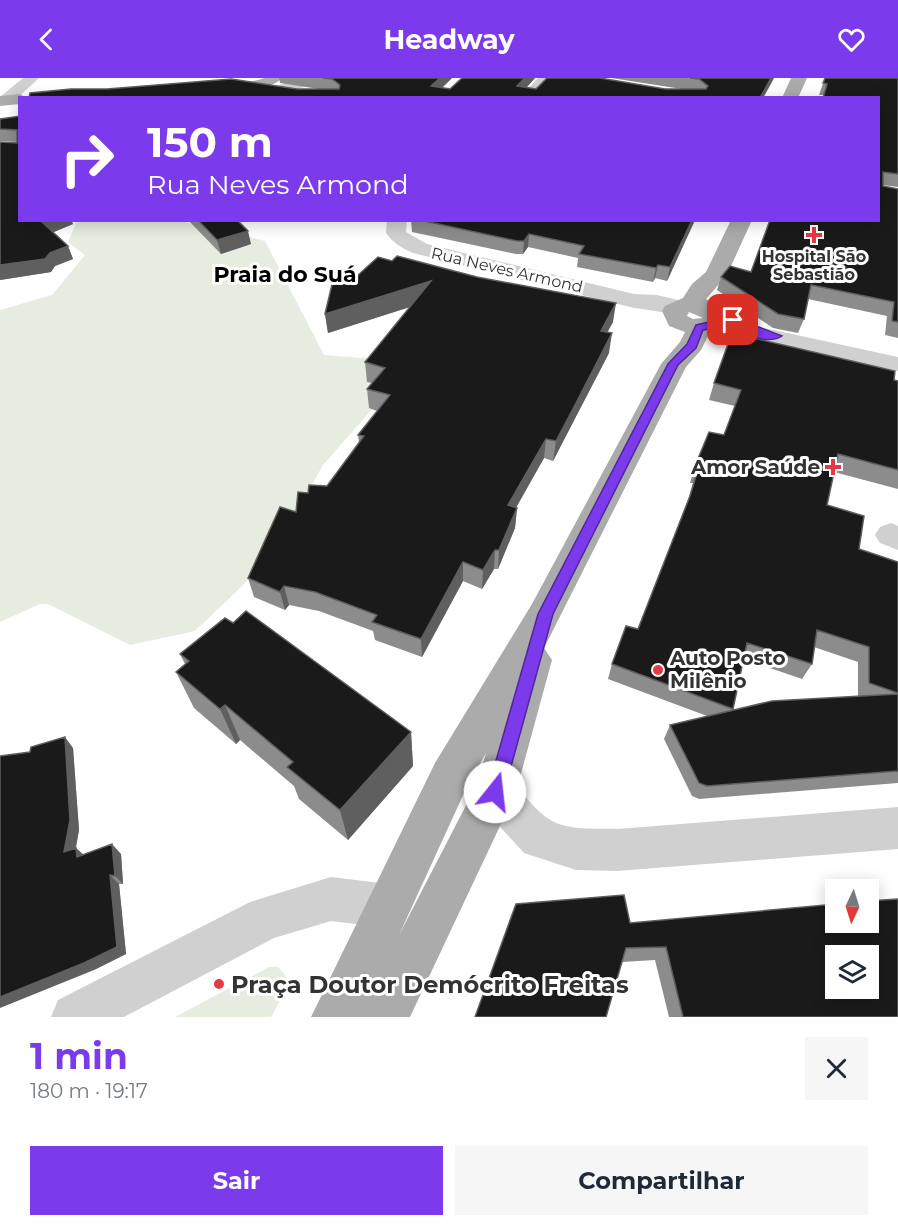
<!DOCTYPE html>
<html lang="pt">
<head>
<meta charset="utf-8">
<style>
	body { margin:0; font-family:Montserrat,sans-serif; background:#f6f6f7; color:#1f2937; height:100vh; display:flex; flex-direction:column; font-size:22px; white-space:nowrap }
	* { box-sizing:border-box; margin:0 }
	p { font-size:20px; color:#747a83 }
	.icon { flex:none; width:33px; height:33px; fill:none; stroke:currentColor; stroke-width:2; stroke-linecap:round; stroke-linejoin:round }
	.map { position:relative; height:939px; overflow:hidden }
	.details { display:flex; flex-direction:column; background:#fff; flex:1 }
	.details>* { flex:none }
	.banner { position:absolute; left:18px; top:18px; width:862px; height:126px; border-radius:0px; box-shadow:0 3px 15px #0003; background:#7c3aed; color:#fff; overflow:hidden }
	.needle { width:39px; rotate:184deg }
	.tools { position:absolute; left:825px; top:801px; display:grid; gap:12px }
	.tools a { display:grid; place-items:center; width:54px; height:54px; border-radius:0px; background:#fff; box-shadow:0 3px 15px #0003; font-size:30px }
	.pin { position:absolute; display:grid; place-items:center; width:51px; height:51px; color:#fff; margin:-26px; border-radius:12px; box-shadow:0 3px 9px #0006 }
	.me { position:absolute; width:66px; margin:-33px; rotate:16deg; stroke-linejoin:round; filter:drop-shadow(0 0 4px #0008) }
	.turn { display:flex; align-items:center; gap:21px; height:126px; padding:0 30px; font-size:27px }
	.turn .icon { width:78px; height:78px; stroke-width:2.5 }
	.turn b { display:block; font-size:42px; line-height:51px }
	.round { display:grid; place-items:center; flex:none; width:63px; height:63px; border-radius:0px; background:#f6f6f7 }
	.headline { display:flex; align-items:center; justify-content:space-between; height:102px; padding:0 30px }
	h1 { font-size:36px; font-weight:700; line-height:45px; color:#7c3aed }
	.action { display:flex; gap:12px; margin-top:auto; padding:12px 30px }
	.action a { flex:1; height:69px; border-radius:0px; background:#7c3aed; color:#fff; font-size:24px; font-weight:700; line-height:69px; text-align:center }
	.action a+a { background:#f6f6f7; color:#1f2937 }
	header { display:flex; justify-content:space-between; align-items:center; height:78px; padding:0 30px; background:#7c3aed; color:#fff; font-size:27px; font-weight:700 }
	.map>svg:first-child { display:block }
	.green { fill:#e6ecdf }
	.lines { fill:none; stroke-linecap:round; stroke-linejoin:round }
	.minor { fill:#d0d0d0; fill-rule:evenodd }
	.major { fill:#ababab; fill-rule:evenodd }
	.wall { fill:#8c8c8c; fill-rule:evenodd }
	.shaded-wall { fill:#5f5f5f }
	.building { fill:#1a1a1a; stroke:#5f5f5f; stroke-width:1.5; fill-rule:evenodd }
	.route { fill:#7c3aed; stroke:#51269a; stroke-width:1.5 }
	.poi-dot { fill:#e63946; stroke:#fff; stroke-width:2 }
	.labels { text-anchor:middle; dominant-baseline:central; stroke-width:6; stroke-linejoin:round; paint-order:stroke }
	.far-poi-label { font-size:16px; font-weight:bold; fill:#333; stroke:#fff }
	.far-street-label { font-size:16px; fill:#333; stroke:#fff }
	.poi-label { font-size:20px; font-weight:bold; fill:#333; stroke:#fff; text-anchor:end }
	.far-district-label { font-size:22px; font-weight:bold; fill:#000; stroke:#fff }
	.near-poi-label { font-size:24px; font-weight:bold; fill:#333; stroke:#fff; text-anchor:start }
</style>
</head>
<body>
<header><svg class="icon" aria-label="back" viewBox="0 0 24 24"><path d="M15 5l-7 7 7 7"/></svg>Headway<svg class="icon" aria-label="heart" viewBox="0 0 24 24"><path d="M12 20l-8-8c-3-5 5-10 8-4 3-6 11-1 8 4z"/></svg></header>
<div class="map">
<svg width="898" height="939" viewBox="0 0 898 939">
	<rect width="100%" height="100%" fill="#fff"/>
	<path class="green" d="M77 143H181L265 163 324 277 387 282 381 321 323 387 310 410 318 435 195 553 130 567 48 526H40L0 544V232L52 217 85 177 68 164Z
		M269 889H278L286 898 285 914 271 939H175Z"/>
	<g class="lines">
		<path class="minor" d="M23 0H39L11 26H0V19Z
			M302 0H325L323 3 281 16 273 11 276 8Z
			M538 0H554L535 20H519Z
			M387 142H407L406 154 427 166 634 216 657 217 686 224 689 229 686 234C671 238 650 231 634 230L413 175C402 170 393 165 386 155Z
			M713 239 898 279V293L705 251 701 246 705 241Z
			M891 445 898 448V472L880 465 875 457 880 449Z
			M495 695C522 706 530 731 552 743 571 753 596 750 617 751L898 729V771L617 793 576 792 524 775 481 728 475 714 481 700Z
			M331 799 388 806 404 812 410 828 404 844 388 850 331 843 274 860 124 939H51L58 922 250 824Z"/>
		<path class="major" d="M264 0H282C271 13 225 18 214 6 226 0 249 7 264 0Z
			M791 0H807L798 20H782Z
			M20 16 27 20H20V26L0 28V18Z
			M731 142H752L727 197 706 221 726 233 728 242 716 254 709 256 701 272 686 289 544 570 552 582 516 714 410 939H311L435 685 532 526 661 286 680 264 685 254 669 248 662 233 665 228 683 220 692 206 706 194ZM689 234 703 240 693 241 687 238ZM486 675 476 708 399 857 465 713Z"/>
	</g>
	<path class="wall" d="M279 0H452L442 10 450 11 535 0 526 10 536 11H682L611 0H774L763 20H29L319 11 280 5Z
		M825 0H898V109L883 107V108L898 111V260L885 257 887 238 808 221 804 241 798 255 773 250 717 212 721 199 751 194 879 142 823 17H819Z
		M20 38V142H71L73 146 53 154 68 168 73 181 55 188 51 194 0 202V64L17 65V64L0 63V41Z
		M188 142H237L251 166 221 176Z
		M411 142H695L667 203 655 200 653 204 577 189 578 180 528 169 523 176H516L412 154Z
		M334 198 613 244 607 254 609 275 572 346 553 383 544 380 516 430H517L515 450 498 491H494L482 511 463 503 422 579 375 562 373 553 319 533 289 527 285 532 254 519 248 500 296 434 308 415 327 408 359 365 358 357 377 333 369 330 367 311 372 305 367 304 365 284 410 229 328 255 325 236Z
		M894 302 898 303V411L834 394 827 427 859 471 898 484V705L699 721 692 718 664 661 670 647 707 638 608 601 612 586 638 551 688 422 693 405H690L695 388 724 357 735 328 709 322 714 305ZM814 569 858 584V619L732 632 744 581 802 601 812 586Z
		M233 545 411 654 413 688 348 762 299 721 294 708 240 662 236 666 194 630 176 594 185 586 180 576Z
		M73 670 79 752 76 770 83 777 121 776 123 806H119L126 876 94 892 0 678Z
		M630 845 898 939H669L655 882 622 884Z"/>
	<path class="shaded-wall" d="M440 0H452L431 20V8Z
		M525 0H535L517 20V8Z
		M771 0H774L763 20H760Z
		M44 142H71L73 146 47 157 42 144Z
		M692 142H695L667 203 670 189Z
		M248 153 251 166 221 176 217 162Z
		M529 156 528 169 523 176 524 163Z
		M68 168 73 181 55 188 51 194 0 202V187Z
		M658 187 655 200 653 204 656 190Z
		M431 203 432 222 328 255 325 236Z
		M616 225 613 244 598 272 601 253Z
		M612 255 609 275 553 383 556 363Z
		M546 361 544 380 506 447 508 427Z
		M517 430 515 450 498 491 499 472Z
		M495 472 494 491 482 511 483 492Z
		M463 484V503L422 579 421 561Z
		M284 508 289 527 285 532 280 514Z
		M225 627 240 662 236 666 220 631Z
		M411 654 413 688 348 762 340 732Z
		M65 659 73 670 79 752 73 783 64 774Z
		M112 766 121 776 123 806 115 798Z
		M76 770 86 779H77Z
		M110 797 119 806 126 876 94 892 0 930V919Z"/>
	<path class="building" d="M323 0H440L431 8 450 11 462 0H525L517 8 536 11 547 0H600L665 11H706L708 8 699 1 690 0H771L760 20H29L30 15 71 11H107L231 1 297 11H339L340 7 332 1Z
		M825 0H898V96L883 94V108L898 111V244L892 243 894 224 811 207 804 241 778 236 721 199 730 188 751 194 770 142H879V20H823L827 6 823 5Z
		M20 38V142H44L42 144 68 168 50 175 45 181 0 187V64L17 65V52L0 51V41Z
		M198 142H237L248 153 217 162Z
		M420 142H692L670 189 658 187 656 190 579 176 584 168 529 156 524 163H517Z
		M397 178 477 199 616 225 601 253 612 255 575 327 556 363 546 361 508 427 517 430 499 472H495L483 492 463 484 421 561 372 544 377 537 315 514 284 508 280 514 248 500 280 429 296 434 298 414 308 415 309 407 327 408 364 358 358 357 390 317 367 311 385 290 365 284 431 203 325 236 334 198H357L378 179 392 183Z
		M732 255 895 293 894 302 898 303V392L838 376 827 427 864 438 859 471 898 484V615L869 605V569L817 552 812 586 747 565 733 631 612 586 626 548 638 551 690 418 699 388H695L709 354 724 357 741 312 714 305Z
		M246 533 411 654 340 732 287 689 293 684 225 627 220 631 176 594 189 583 180 576 225 540 233 545Z
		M898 616V693L707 708 699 705 670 647 772 623Z
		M65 659 70 742 64 774 76 770 77 779 112 766 115 798 110 797 117 869 84 885 0 919V678L30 674 31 669Z
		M624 817 630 845 836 826V844H868V823L898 821V939H683L666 869 626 870 606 939H475L516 826ZM836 878H868V910H836Z"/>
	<path class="route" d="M733 239 782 258C766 270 724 247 703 252L696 270 678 287 553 536 504 714 501 720 495 723 489 720 487 714 538 536 668 286 687 266 696 247 713 243 752 253 729 244V240Z"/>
	<g class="poi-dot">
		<path d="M811 148h6v6h6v6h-6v6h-6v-6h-6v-6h6z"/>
		<path d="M830 380h6v6h6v6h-6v6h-6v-6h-6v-6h6z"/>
		<circle cx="658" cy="592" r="6"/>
		<circle cx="219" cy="906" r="6"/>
	</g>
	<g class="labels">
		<g class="far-poi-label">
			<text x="814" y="178">Hospital São<tspan x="814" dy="18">Sebastião</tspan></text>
		</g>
		<g class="far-street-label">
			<text transform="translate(507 192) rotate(13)">Rua Neves Armond</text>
		</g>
		<g class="poi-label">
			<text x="820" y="389">Amor Saúde</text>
			<text x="670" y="580" text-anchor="start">Auto Posto<tspan x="670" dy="23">Milênio</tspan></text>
		</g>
		<g class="far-district-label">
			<text x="285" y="196">Praia do Suá</text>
		</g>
		<g class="near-poi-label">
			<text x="231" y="906">Praça Doutor Demócrito Freitas</text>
		</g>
	</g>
</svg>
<div class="tools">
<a><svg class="needle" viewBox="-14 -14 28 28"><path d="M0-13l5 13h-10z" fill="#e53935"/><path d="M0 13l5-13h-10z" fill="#747a83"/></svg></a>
<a><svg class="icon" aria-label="layers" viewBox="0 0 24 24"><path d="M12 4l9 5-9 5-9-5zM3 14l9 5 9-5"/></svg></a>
</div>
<div class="pin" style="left:733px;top:242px;background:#d93025"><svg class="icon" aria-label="arrive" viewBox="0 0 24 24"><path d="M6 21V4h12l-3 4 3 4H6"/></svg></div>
<svg class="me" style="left:495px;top:714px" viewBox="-20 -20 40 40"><circle r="19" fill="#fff"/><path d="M0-13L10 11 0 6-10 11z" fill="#7c3aed"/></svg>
<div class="banner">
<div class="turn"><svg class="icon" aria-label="right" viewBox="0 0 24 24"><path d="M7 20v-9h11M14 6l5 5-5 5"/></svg><div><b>150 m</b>Rua Neves Armond</div></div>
</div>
</div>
<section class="details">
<div class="headline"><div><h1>1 min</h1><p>180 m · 19:17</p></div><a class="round"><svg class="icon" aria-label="close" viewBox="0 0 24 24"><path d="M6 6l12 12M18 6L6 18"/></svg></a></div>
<div class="action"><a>Sair</a><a>Compartilhar</a></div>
</section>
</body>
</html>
